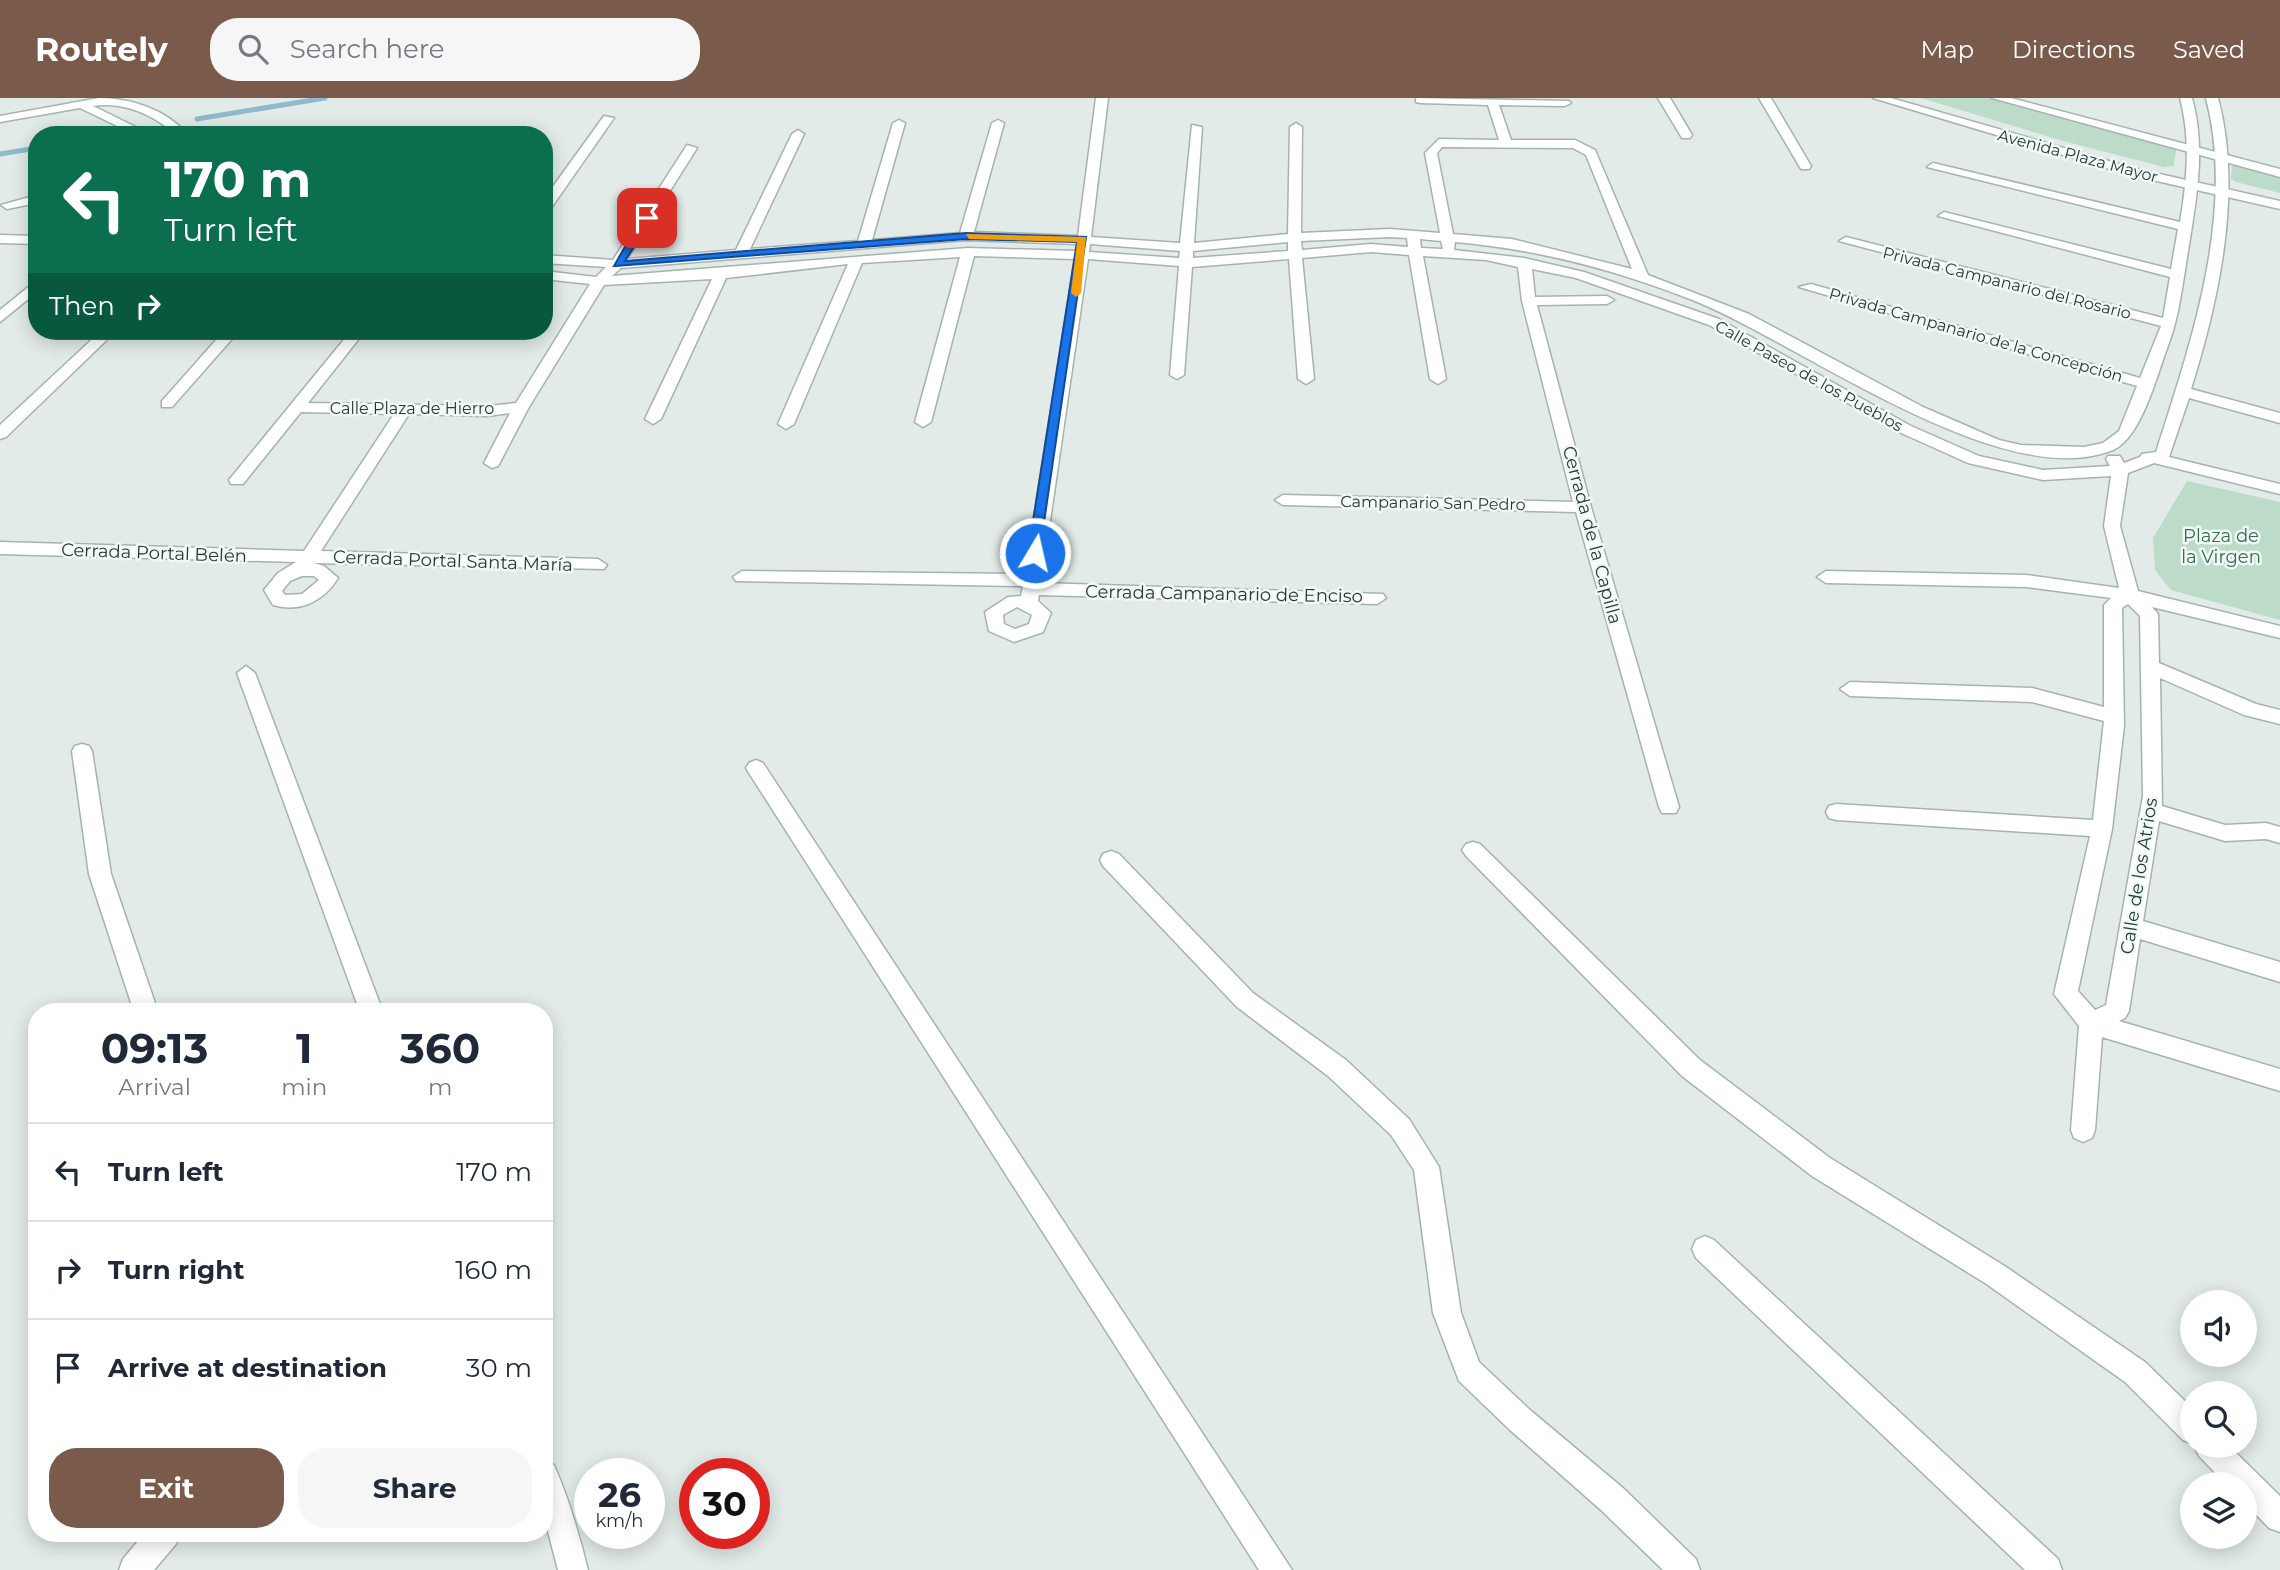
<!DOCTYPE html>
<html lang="en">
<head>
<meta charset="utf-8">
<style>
	body { margin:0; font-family:Montserrat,sans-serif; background:#f6f6f7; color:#1f2937; height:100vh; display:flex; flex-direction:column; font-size:26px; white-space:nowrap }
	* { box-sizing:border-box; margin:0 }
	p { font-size:23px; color:#747a83 }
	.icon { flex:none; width:38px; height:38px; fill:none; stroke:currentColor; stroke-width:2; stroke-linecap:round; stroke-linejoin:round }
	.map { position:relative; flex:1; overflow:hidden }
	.sheet { position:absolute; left:28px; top:905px; width:525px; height:539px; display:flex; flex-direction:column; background:#fff; border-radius:28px; box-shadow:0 4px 18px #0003 }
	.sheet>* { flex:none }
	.banner { position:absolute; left:28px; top:28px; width:525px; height:214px; border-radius:28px; box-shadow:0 4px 18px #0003; background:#0b6e4f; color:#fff; overflow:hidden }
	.buttons { position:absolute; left:2180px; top:1192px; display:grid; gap:14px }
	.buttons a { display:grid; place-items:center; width:77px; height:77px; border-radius:50%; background:#fff; box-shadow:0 4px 18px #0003; font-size:35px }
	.speed { position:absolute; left:574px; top:1360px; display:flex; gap:14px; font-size:35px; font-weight:700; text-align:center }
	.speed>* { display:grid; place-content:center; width:91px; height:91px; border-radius:50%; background:#fff; box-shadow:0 4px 18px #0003; line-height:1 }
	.speed small { font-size:18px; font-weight:400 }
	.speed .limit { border:10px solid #d22; background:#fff; color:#111 }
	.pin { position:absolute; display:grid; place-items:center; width:60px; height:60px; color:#fff; margin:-30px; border-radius:14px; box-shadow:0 4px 10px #0006 }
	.me { position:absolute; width:77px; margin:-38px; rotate:9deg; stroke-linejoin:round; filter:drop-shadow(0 0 5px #0008) }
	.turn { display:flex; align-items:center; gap:24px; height:147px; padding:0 21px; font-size:32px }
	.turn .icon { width:91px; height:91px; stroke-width:2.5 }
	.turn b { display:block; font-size:49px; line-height:60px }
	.then { display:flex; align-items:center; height:66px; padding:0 21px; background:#0003; gap:14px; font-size:26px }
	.eta { display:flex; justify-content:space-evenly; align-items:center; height:119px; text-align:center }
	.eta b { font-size:42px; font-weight:700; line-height:49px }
	.button { display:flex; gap:14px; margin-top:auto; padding:14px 21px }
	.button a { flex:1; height:80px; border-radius:28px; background:#795a4b; color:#fff; font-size:28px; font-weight:700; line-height:80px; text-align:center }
	.button a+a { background:#f6f6f7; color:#1f2937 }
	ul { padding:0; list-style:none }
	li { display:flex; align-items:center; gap:21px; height:98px; padding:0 21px; border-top:2px solid #e0e1e3 }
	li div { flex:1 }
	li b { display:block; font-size:26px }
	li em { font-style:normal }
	header { display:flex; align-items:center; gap:42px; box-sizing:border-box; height:98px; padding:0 35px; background:#795a4b; color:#fff }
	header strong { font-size:33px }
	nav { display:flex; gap:38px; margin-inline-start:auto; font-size:24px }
	.search { width:490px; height:63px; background:#f6f6f7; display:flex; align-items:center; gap:18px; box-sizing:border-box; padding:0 24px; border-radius:28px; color:#747a83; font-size:26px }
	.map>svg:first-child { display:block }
	.green { fill:#bcdbc9 }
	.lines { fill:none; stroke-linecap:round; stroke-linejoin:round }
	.stream { stroke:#8ebacc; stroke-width:5 }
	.minor-casing { stroke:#a5b3b0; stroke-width:3 }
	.tertiary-casing { stroke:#a5b3b0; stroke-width:3 }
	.minor { fill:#fff; fill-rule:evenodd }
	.tertiary { fill:#fff; fill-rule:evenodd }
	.route { fill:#1a73e8; stroke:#114b97; stroke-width:2 }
	.slow { fill:#f59e0b }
	.labels { text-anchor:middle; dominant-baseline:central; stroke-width:5; stroke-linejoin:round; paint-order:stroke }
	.far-street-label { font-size:16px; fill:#233b38; stroke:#f2f8f6 }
	.street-label { font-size:18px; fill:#233b38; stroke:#f2f8f6 }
	.park-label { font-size:18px; fill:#306f51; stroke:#f2f8f6 }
</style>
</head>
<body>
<header>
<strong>Routely</strong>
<div class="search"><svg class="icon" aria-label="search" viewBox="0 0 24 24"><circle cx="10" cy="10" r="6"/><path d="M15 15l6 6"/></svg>Search here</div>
<nav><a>Map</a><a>Directions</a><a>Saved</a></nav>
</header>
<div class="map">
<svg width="2280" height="1472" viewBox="0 0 2280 1472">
	<rect width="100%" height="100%" fill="#e2ebe8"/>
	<path class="green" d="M1921 0H2003L2177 45 2174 68 2164 69 2063 43Z
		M2232 66 2280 74V95L2236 84 2231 81Z
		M2187 383 2280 404V522L2171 492 2155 472 2153 440Z"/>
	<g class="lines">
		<path class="stream" d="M197 21 325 0
			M0 56 37 50"/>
		<defs>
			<path id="minor" d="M99 0C130 0 166 11 188 37H175C155 16 121 3 93 8L152 37H136L80 10 0 24V18Z
				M1096 0H1108L1091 139 1180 145 1192 27 1202 29 1194 145 1288 136 1290 29 1296 25 1302 29 1301 135 1390 131 1440 135 1425 55 1439 41 1499 42 1488 7 1420 5 1416 4V0L1569 3 1571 5 1565 8 1499 7 1511 42H1575L1595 52 1648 177 1749 216 1923 309 1999 342 2021 347 2084 349 2103 345 2119 333 2137 288 1799 189 1811 186 2140 280 2161 228 1839 143 1846 139 2163 220 2170 179 1938 118 1944 114 2171 171 2178 131 1927 69 1933 65 2180 124C2187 83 2191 41 2180 0H2192C2207 53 2195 107 2187 160 2182 189 2179 218 2169 245 2158 273 2142 340 2113 352 2000 397 1798 243 1690 201 1613 171 1536 151 1455 144L1454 152 1524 160 1584 174 1719 221 1911 328 1979 358 2043 372 2110 368 2106 361 2108 358H2120L2124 365 2140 359 2142 356 2156 354C2191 245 2236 115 2206 0H2218C2243 92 2219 202 2191 291L2280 315V325L2189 300 2169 359 2280 386V396L2154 365 2128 375 2120 428 2138 493 2280 528V540L2152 509 2158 516 2159 565 2256 606 2280 612V626L2244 617 2160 580 2162 708 2225 727 2266 725 2280 729V745L2266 741 2225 743 2159 723 2143 823 2280 864V884L2140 841 2129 913 2125 920 2119 923 2280 971V993L2102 939 2095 1032 2092 1040 2083 1044 2074 1040 2071 1032 2079 928 2054 896 2090 738 1836 722 1829 720 1826 714 1829 708 1836 706 2093 722 2104 623 2032 604 1850 598 1840 591 1850 584 2032 590 2104 609V507L2111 500 2026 489 1826 485 1817 479 1826 473 2026 477 2119 490 2104 428 2111 378 2043 382 1968 365 1899 334 1709 227 1576 180 1532 171 1535 199 1607 198 1614 202 1607 206 1537 207 1591 409 1679 709 1676 715H1662L1659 709 1576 414 1283 407 1275 402 1283 397 1573 404 1522 203 1518 169 1486 162 1423 158 1446 281 1438 286 1430 281 1409 157 1371 154 1302 160 1314 281 1306 286 1298 281 1289 161 1192 169 1184 277 1177 281 1170 277 1179 168 1088 161 1041 485 1383 496 1386 500 1377 506 1039 497 1038 503 1051 515 1043 534 1014 544 989 533 985 514 1008 499 1021 498 1023 488 736 483 733 479 742 473 1025 476 1075 161 974 158 931 324 923 329 915 324 960 159 862 165 794 326 786 331 778 326 848 166 726 180 661 321 653 326 645 321 712 181 604 187 529 309 498 368 492 370 484 365 510 315 488 318 409 316 321 453 598 461 607 467 604 471 314 465 324 468 338 480C324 503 300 515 273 507L264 492 278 475 296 464 0 456V444L304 453 394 316 301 314 243 386H231L229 382 351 233H365L308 305 488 308 516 305 590 186 544 181V173L596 179 606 169 544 165V157L613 162 687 47 697 50 627 161 736 152 792 36 798 32 804 36 750 151 858 143 893 25 899 22 905 25 872 142 960 135 992 25 998 22 1004 25 974 134 1078 138ZM1442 49 1573 50 1586 57 1632 171 1512 141 1453 136 1437 55ZM1390 139 1407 140 1408 149 1371 146 1302 152 1301 143ZM1420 141 1441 143 1443 151 1421 150ZM966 142 1077 146 1076 153 968 150 612 178 621 170ZM1288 144V153L1193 160V153ZM1090 146 1180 153 1179 160 1089 154ZM302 478H314L319 482 302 496 285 497 282 493 290 483ZM2128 506 2140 518 2143 698 2106 907 2095 912 2078 893 2112 731 2124 628 2122 510ZM1017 509 1032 517 1029 526 1015 531 1004 526 1003 517Z
				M1658 0H1670L1692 37 1690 40H1682Z
				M1759 0H1771L1811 68 1809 71H1801Z
				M604 18 614 20 549 113 544 114V101Z
				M37 97V105L7 111 1 107Z
				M0 137 37 138V146L0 145Z
				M37 182V194L0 224V212Z
				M101 233H116L6 339 0 341V327Z
				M224 233H239L172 309H162V303Z
				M246 568 255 575 383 914H360L237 575Z
				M82 646 89 648 92 653 111 776 158 914H134L89 776 72 653 75 648Z
				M756 662 763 665 1292 1472H1259L749 675 746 670 749 665Z
				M1473 744 1480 746 1700 962 1830 1060 2003 1167 2145 1264 2193 1311V1346L2183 1342 2125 1284 1985 1185 1812 1078 1682 978 1466 758 1462 752 1466 746Z
				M1111 753 1119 756 1253 895 1346 962 1409 1021 1439 1069 1461 1215 1479 1264 1530 1312 1623 1390 1696 1461 1700 1472H1663L1601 1412 1510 1332 1459 1283 1433 1215 1414 1072 1391 1037 1328 978 1237 909 1103 768 1100 762 1103 756Z
				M1705 1138 1714 1142 2058 1461 2062 1472H2025L1696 1160 1692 1151 1696 1142Z
				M2194 1348H2229L2280 1398V1434L2269 1430 2245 1405V1386H2226L2199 1358Z
				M544 1362 554 1367C569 1401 579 1436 588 1472H558L544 1418Z
				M145 1435H180L176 1446 154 1472H119L123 1461Z"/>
			<path id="tertiary" d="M1873 0H1891L2133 70 2280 103V111L2126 76Z
				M1992 0H2011L2280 71V79Z"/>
		</defs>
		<use href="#minor" class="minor-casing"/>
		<use href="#tertiary" class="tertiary-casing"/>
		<use href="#minor" class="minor"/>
		<use href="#tertiary" class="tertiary"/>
	</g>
	<path class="route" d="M643 117 652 120 625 163 966 135 1086 139 1039 458 1028 455 1077 144 966 141 614 168Z"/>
	<path class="slow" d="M966 136 1086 139 1081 195 1076 199 1071 195 1077 144 969 141Z"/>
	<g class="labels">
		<g class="far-street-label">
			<text transform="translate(2078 58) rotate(15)">Avenida Plaza Mayor</text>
			<text transform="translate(2007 185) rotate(14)">Privada Campanario del Rosario</text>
			<text transform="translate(1976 237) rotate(16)">Privada Campanario de la Concepción</text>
			<text transform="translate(1809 278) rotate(29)">Calle Paseo de los Pueblos</text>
			<text x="412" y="310">Calle Plaza de Hierro</text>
			<text transform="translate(1433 405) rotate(1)">Campanario San Pedro</text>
		</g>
		<g class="street-label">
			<text transform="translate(1592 437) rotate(75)">Cerrada de la Capilla</text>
			<text transform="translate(154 455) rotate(2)">Cerrada Portal Belén</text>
			<text transform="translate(453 463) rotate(2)">Cerrada Portal Santa María</text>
			<text transform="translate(1224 496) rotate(1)">Cerrada Campanario de Enciso</text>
			<text transform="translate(2139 778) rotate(-81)">Calle de los Atrios</text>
		</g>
		<g class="park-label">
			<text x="2221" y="438">Plaza de<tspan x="2221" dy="21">la Virgen</tspan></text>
		</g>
	</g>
</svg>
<div class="buttons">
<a><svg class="icon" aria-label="sound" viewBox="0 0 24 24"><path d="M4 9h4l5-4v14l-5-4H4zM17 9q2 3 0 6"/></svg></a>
<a><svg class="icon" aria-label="search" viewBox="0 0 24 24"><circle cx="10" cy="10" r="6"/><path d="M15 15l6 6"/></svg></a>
<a><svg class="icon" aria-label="layers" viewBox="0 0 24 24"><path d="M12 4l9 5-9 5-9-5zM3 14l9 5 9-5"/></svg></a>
</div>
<div class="speed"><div>26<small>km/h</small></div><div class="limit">30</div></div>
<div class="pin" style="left:647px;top:120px;background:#d93025"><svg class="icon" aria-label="arrive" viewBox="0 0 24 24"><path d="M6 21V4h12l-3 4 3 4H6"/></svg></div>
<svg class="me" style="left:1035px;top:455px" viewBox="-20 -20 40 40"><circle r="17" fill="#1a73e8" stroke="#fff" stroke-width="3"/><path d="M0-11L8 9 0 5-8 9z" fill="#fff"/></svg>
<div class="banner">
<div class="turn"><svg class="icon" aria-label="left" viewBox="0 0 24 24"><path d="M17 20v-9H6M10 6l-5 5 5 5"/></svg><div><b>170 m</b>Turn left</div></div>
<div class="then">Then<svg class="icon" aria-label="right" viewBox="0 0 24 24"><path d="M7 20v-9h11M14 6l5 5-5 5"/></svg></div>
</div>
<section class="sheet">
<div class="eta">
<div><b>09:13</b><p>Arrival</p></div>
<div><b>1</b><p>min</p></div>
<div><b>360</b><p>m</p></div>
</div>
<ul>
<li><svg class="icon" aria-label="left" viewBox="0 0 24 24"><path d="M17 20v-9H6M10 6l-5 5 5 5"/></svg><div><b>Turn left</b></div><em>170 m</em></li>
<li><svg class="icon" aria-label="right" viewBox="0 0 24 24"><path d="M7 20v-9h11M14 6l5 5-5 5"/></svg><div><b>Turn right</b></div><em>160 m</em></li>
<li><svg class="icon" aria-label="arrive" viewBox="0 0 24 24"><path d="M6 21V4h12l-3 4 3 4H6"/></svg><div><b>Arrive at destination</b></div><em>30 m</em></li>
</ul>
<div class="button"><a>Exit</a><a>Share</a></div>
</section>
</div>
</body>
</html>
